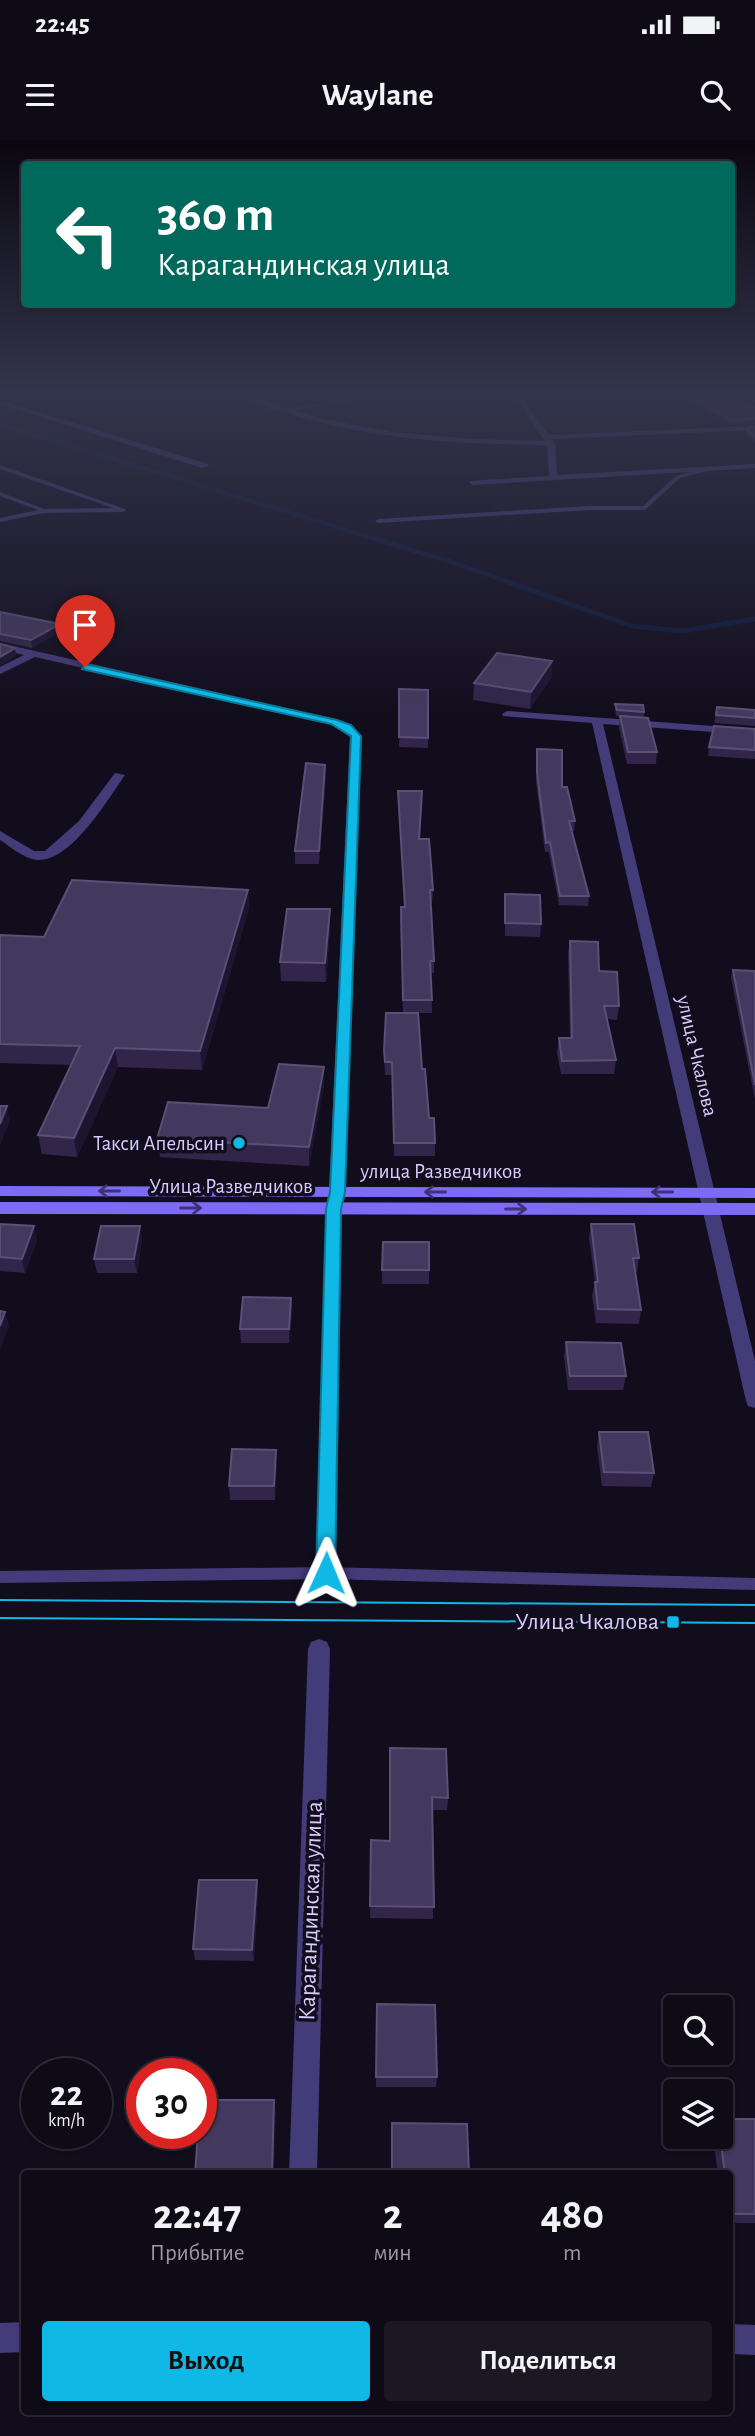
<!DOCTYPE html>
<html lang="ru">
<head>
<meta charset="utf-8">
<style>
	body { margin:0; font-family:"Alegreya Sans",sans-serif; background:#1c1823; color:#f1f3f6; height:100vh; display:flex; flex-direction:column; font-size:26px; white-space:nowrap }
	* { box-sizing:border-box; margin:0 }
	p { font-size:23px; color:#9b9aa1 }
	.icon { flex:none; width:38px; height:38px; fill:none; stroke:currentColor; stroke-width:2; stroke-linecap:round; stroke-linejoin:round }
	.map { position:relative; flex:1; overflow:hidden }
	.drawer { position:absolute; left:21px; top:2030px; width:712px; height:245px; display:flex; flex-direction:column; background:#0e0a16; border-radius:7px; box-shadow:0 2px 5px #0004,0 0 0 2px #2e2b35 }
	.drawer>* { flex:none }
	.guide { position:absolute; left:21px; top:21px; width:714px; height:147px; border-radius:7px; box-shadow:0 2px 5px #0004,0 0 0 2px #2e2b35; background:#00695c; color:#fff; overflow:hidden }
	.controls { position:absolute; left:663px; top:1855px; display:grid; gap:14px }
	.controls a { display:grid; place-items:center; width:70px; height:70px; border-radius:7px; background:#0e0a16; box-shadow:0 2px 5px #0004,0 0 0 2px #2e2b35; font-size:35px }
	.speed { position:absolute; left:21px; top:1918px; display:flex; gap:14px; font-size:35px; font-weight:700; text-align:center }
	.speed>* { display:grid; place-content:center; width:91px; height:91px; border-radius:50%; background:#0e0a16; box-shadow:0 2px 5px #0004,0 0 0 2px #2e2b35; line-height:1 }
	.speed small { font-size:18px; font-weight:400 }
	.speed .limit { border:10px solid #d22; background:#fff; color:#111 }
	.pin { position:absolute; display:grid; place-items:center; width:60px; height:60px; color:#fff; margin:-72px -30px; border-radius:50% 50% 50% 0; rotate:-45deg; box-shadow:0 0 7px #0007 }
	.pin .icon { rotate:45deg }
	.me { position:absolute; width:77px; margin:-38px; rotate:1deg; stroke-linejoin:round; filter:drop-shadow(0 0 5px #0008) }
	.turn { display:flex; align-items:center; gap:24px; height:147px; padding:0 21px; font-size:32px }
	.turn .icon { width:91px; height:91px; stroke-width:2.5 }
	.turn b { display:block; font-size:49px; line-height:60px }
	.eta { display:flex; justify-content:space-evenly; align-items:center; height:119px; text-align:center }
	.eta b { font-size:42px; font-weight:600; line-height:49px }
	.action { display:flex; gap:14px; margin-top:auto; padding:14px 21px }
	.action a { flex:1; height:80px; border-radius:7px; background:#0fb8e5; color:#111; font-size:28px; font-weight:600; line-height:80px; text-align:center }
	.action a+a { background:#1c1823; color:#f1f3f6 }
	.status { display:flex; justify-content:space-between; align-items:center; height:49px; padding:0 35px; background:#0e0a16; direction:ltr }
	.status svg { height:19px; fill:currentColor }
	header { display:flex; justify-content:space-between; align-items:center; height:91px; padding:0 21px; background:#0e0a16; font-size:32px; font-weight:600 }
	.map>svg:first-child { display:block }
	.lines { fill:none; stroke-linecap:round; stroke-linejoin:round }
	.stream-far1 { stroke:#0e1a3b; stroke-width:4.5 }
	.stream { stroke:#0e1a3b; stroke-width:5 }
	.service { fill:#443b79; fill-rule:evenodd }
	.minor { fill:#443b79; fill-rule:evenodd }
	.tertiary { fill:#443b79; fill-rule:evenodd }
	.secondary { fill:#7d6af5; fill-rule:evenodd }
	.tram { stroke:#0fb8e5; stroke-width:2 }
	.wall { fill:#31264a }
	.shaded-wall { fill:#1d1530 }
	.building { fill:#43385d; stroke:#5a4f76; stroke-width:2 }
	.oneway { stroke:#3d3273 }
	.route { fill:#0fb8e5; stroke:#0a7895; stroke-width:2 }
	.poi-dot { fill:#0fb8e5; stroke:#120d1d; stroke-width:2.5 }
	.labels { text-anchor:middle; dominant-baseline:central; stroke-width:7; stroke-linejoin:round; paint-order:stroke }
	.street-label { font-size:21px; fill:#d7ccfc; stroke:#120d1d }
	.poi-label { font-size:21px; fill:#d7ccfc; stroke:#120d1d; text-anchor:end }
	.near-poi-label { font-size:24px; fill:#d7ccfc; stroke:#120d1d; text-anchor:end }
	.near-street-label { font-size:24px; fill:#d7ccfc; stroke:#120d1d }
</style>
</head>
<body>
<div class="status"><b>22:45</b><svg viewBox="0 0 49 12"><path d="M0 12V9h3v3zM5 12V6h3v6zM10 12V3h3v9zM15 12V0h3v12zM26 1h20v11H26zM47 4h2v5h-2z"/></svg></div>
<header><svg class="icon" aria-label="menu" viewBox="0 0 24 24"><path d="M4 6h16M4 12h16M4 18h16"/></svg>Waylane<svg class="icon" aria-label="search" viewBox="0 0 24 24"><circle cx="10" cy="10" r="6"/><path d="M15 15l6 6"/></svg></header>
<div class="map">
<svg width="755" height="2296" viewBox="0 0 755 2296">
	<rect width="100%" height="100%" fill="#120d1d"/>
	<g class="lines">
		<path class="stream-far1" d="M0 284 451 422"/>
		<path class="stream" d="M446 420 632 486 682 491 755 479"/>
		<path class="service" d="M0 325 125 369 126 370 123 372 44 373 0 382V378L38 370 0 356V352L44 369 113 368 0 329Z
			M708 327 710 330 680 338 645 370H589L378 383 375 381 378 379 589 366H643L676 336Z
			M326 1427 755 1438V1450L326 1439 0 1443V1431Z"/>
		<path class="minor" d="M234 253H243L315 277 391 292 472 299 545 301 512 253H518L549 295 755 286V290L552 299 555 303 557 335 755 324V328L472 345 469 341 549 336 547 305C460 304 373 300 290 274 272 269 250 263 234 253Z
			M385 253H400L294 270 290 268Z
			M0 260 208 324 209 326 202 328 0 264Z
			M0 503 338 580 362 596 345 1052 342 1069 336 1433 333 1439 326 1442 319 1439 316 1433 326 1069 329 1052 350 597 330 584 35 517 0 534V527L24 515 0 509Z
			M507 571 755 589V595L603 584 755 1221V1268L748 1266 746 1261 592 583 503 576 502 574Z
			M115 633 125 635C108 659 72 721 38 720 24 719 11 707 0 700V691L34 711H45L79 681Z
			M319 1499 327 1502 330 1509 317 2034H289L308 1509 311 1502Z"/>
		<path class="tertiary" d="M24 2182V2212L0 2213V2183Z
			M730 2184 755 2185V2215L730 2214Z"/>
		<path class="secondary" d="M0 1046 755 1048V1058L0 1056Z
			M0 1062 755 1063V1075L0 1074Z"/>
		<path class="tram" d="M0 1460 755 1465
			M0 1478 755 1483"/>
	</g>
	<path class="wall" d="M672 253H724L755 267V284H731Z
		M732 253H755V263Z
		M755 287V302L745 294 746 289Z
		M0 472 61 491 32 508 0 501Z
		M552 521 551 538 530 569 473 560 474 543Z
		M399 549 428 598V608L399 607Z
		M615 564 644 572V577L657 612 656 624H627L619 588 620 577 616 576 615 570Z
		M717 567 755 570V586L714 583Z
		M755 589V619L708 616 709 607Z
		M537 618 562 647 575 681 574 691H571L589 756 588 766 559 765 549 712H545L536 642Z
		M325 625 326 637 319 724H295V711Z
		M398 651 422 663 420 699 433 750 432 762H431L434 821V833H431L432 873H403L400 780 401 767H404Z
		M248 750 249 768 202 930 118 927 77 1017 42 1014 38 995 71 925 0 923V795L44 797Z
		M505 754 541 784 540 797 505 796Z
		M330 769V788L326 842 281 841 280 822Z
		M570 801 599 831 619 866 617 880 607 879 616 920 614 934H561L557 912 559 898H570L568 814Z
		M733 830 755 831V960L731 837Z
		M384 910 422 929 429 978 435 1003V1016H394L392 935H385Z
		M324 945 309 1026 160 1017 157 999 268 968Z
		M0 1084 37 1100 25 1133 0 1131Z
		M591 1084 639 1118 637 1132H635L641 1170 639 1184 596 1183 592 1156 595 1142 589 1098Z
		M142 1100 137 1133H97L94 1119Z
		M383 1102 429 1130V1144H382Z
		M291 1158 292 1172 289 1203H241L240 1189Z
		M566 1202 626 1236 623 1250H568L564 1216Z
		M599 1292 654 1333 651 1347 602 1346 597 1306Z
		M277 1324 275 1360H230L229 1346Z
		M390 1608 448 1658 447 1670H432L433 1779 370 1778 371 1700 390 1701Z
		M258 1752 254 1821 195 1820 193 1809Z
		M377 1864 437 1937 436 1947H376Z
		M755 1979V2083H730V2034H718L713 1997H721Z"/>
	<path class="shaded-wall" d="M60 484 61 491 32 508 31 500Z
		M15 508 16 516 0 526V517Z
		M552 521 551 538 530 569 531 552Z
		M325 625 326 637 319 724V711Z
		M248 750 249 768 202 930 200 911Z
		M330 769V788L326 842 325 823Z
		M115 908 118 927 77 1017 74 998Z
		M324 927V945L309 1026V1007Z
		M7 966 10 980 0 1006V984Z
		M34 1086 37 1100 25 1133 22 1119Z
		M140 1086 142 1100 137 1133 134 1119Z
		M291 1158 292 1172 289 1203V1189Z
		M5 1172 9 1186 0 1210V1186Z
		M276 1310 277 1324 275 1360 274 1346Z
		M257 1740 258 1752 254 1821 252 1810Z
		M274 1960 276 1970 274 2034H272Z"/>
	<path class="building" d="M681 253H724L755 267V279L731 280Z
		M743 253H755V258Z
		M755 287V297L746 289Z
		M0 472 60 484 31 500 0 494Z
		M0 504 15 508 0 517Z
		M497 513 552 521 531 552 474 543Z
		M399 549 428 550V598L399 597Z
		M615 564 643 565 644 572 617 570Z
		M717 567 755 570V578L716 575Z
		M620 576 648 578 657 612H628Z
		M714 586 755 589V610L709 607Z
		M537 609 562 610V647H567L575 681H569L589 756H560L550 702 546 703 537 633Z
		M306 623 325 625 319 711H295Z
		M398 651H422L419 699H429L433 750H430L434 821H430L432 860H403L401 767H405Z
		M72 740 248 750 200 911 115 908 74 998 38 995 80 906 0 904V795L44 797Z
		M505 754 540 755 541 784 505 783Z
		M287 769H330L325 823 280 822Z
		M570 801 598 802 599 831 617 832 619 866H604L616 920 562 921 559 898H572Z
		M733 830 755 831V945Z
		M386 873H418L422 929H425L429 978H434L435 1003H394L392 922H385L384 910Z
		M279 924 324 927 309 1007 157 999 168 962 268 968Z
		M0 966H7L0 984Z
		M0 1084 34 1086 22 1119 0 1117Z
		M591 1084H634L639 1118H633L641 1170 598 1169 595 1142H598Z
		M101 1086H140L134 1119H94Z
		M383 1102H429V1130H382Z
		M243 1157 291 1158 289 1189H240Z
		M0 1171 5 1172 0 1186Z
		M566 1202 621 1203 626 1236H570Z
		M599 1292H648L654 1333 604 1332Z
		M232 1309 276 1310 274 1346H229Z
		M390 1608 446 1609 448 1658 432 1657 434 1767 370 1766 371 1700 390 1701Z
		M199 1740H257L252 1810 193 1809Z
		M377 1864 435 1865 437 1937H376Z
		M201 1960H274L272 2034H195L198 1993H201Z
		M721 1979H755V2074H730V2034H725L720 1997H721Z
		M392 1983 467 1984 469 2034H392Z"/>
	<defs><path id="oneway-shaft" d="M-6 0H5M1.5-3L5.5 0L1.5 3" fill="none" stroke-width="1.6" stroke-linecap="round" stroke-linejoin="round" transform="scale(1.75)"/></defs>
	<g class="oneway">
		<use href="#oneway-shaft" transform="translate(109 1051) rotate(-180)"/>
		<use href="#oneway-shaft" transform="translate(435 1052) rotate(-180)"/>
		<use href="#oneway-shaft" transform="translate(662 1052) rotate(-180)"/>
		<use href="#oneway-shaft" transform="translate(191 1068)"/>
		<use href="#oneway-shaft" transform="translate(516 1069)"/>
	</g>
	<linearGradient id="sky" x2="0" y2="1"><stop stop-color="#0a0710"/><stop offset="0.44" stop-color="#33354c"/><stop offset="1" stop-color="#33354c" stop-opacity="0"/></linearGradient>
	<rect width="755" height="574" fill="url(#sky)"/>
	<path class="route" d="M85 524 337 580 351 585 361 596 345 1052 341 1069 335 1433 332 1439H319L316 1433 326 1069 330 1052 351 596 331 584 82 529Z"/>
	<g class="poi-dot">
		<circle cx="239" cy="1003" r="7"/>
		<rect x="666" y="1475" width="14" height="14" rx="3.5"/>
	</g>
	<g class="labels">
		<g class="street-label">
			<text transform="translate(697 916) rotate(77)">улица Чкалова</text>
			<text x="441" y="1031">улица Разведчиков</text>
			<text x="231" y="1046">Улица Разведчиков</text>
		</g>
		<g class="poi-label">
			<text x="225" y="1003">Такси Апельсин</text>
		</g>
		<g class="near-poi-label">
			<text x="659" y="1482">Улица Чкалова</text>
		</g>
		<g class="near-street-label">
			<text transform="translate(311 1771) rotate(-88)">Карагандинская улица</text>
		</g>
	</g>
</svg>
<div class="controls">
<a><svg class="icon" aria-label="search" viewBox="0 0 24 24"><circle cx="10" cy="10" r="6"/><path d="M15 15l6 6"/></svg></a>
<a><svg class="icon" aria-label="layers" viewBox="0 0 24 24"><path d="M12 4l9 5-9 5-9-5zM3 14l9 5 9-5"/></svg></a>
</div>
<div class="speed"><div>22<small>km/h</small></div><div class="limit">30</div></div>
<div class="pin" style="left:85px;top:527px;background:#d93025"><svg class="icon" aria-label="arrive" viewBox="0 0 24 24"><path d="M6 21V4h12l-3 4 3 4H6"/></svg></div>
<svg class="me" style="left:326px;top:1433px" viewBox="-20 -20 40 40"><path d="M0-17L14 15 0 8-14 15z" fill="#0fb8e5" stroke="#fff" stroke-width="4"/></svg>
<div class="guide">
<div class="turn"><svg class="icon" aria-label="left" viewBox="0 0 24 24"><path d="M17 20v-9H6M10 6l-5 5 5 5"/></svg><div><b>360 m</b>Карагандинская улица</div></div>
</div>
<section class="drawer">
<div class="eta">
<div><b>22:47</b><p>Прибытие</p></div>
<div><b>2</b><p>мин</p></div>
<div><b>480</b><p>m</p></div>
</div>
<div class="action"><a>Выход</a><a>Поделиться</a></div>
</section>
</div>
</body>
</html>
